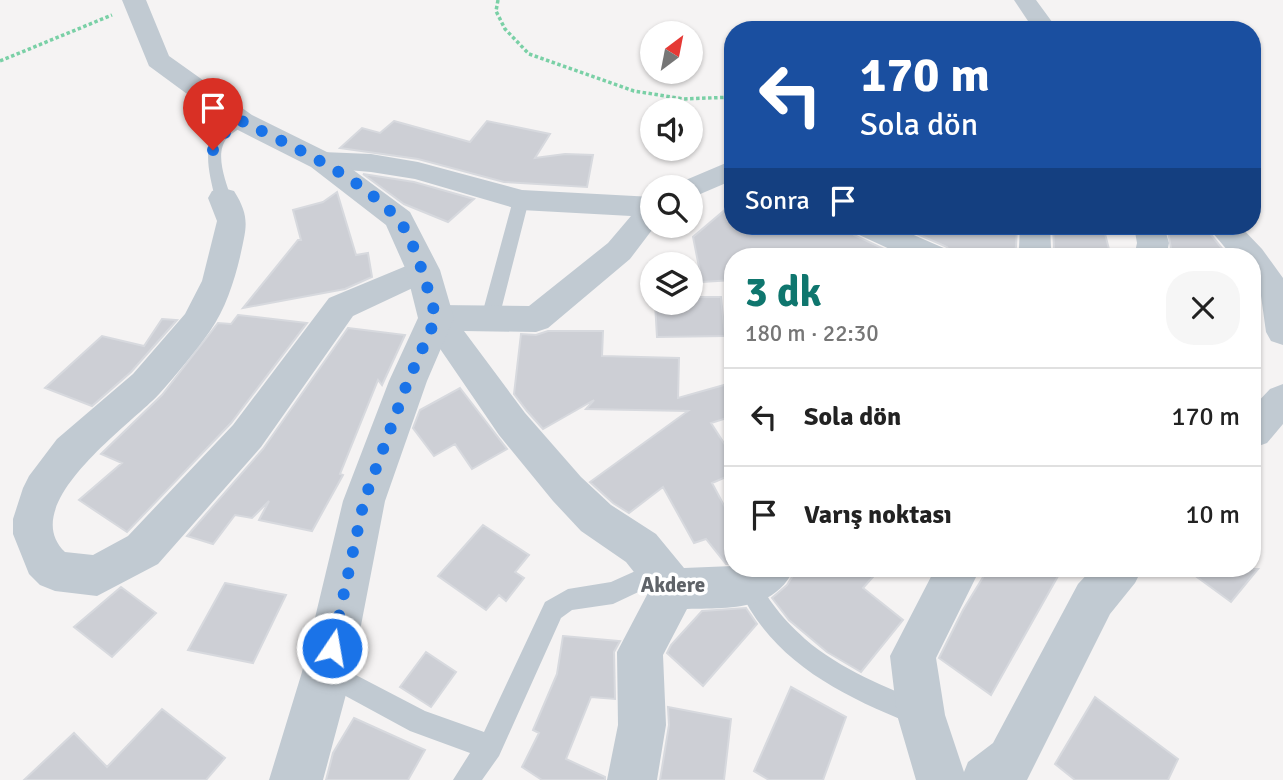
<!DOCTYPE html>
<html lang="tr">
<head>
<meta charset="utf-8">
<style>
	body { margin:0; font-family:Signika,sans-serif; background:#f6f6f6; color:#222; height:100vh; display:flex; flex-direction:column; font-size:26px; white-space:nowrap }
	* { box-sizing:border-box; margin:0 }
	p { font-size:23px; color:#767676 }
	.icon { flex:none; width:38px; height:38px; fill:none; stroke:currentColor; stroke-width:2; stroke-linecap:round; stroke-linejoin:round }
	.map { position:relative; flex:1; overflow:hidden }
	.details { position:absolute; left:724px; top:248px; width:537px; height:329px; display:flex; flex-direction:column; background:#fff; border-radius:28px; box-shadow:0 2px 5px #0004 }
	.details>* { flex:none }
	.banner { position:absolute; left:724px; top:21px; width:537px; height:214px; border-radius:28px; box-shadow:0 2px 5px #0004; background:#1a4fa0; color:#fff; overflow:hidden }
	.needle { width:46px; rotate:32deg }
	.buttons { position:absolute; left:640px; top:21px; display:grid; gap:14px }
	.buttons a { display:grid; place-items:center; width:63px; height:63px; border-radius:50%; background:#fff; box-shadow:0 2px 5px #0004; font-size:35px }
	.pin { position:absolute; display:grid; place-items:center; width:60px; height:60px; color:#fff; margin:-72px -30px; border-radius:50% 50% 50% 0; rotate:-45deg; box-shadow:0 0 7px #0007 }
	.pin .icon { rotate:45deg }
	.me { position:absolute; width:77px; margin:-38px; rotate:12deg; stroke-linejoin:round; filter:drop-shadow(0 0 5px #0008) }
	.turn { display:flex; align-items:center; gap:24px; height:147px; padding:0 21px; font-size:32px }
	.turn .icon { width:91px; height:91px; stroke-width:2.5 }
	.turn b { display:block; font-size:49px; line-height:60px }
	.then { display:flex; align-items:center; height:66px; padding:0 21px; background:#0003; gap:14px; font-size:26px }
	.round { display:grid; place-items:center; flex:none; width:74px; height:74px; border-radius:28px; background:#f6f6f6 }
	.headline { display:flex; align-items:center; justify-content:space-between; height:119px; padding:0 21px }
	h1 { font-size:42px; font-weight:700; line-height:52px; color:#0f766e }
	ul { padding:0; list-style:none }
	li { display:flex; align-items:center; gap:21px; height:98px; padding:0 21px; border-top:2px solid #e0e0e0 }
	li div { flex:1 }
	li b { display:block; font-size:26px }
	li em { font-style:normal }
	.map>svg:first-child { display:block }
	.building { fill:#cdcfd5; stroke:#d7d9de; stroke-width:2 }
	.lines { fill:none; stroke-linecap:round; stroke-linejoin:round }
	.path { stroke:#7ad0a6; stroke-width:3.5; stroke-dasharray:3.5 2.5; stroke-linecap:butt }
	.service { fill:#c1cad2; fill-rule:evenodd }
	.minor { fill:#c1cad2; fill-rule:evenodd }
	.tertiary { fill:#c1cad2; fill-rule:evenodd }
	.route { stroke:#1a73e8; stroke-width:12; stroke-dasharray:0 21.6 }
	.labels { text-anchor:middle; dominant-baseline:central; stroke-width:7; stroke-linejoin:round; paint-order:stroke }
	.neighbourhood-label { font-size:21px; font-weight:bold; fill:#5f6368; stroke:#fff }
</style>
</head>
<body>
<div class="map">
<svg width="1283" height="780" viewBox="0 0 1283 780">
	<rect width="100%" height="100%" fill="#f5f3f3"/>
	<path class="building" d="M394 121 470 142 487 121 550 134 535 158 565 154 593 155 587 187 504 182 418 159 340 148 362 128 380 133Z
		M363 174 414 182 474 199 448 222 404 204Z
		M337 192 356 255 368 253 372 277 345 289 243 308 298 240H301L293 210 323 202Z
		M733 203V226H759L771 232 778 226H848L854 235 901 257H733V280L702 282 693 237Z
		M899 226H1017L1016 247 1011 257H954L947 247Z
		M1053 226H1103L1111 257H1049L1054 248Z
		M1167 226H1204L1229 257 1172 254Z
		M691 297H721L725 336 657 337 655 303H691Z
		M238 315 307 323 231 423 127 532 79 500 122 463 101 454 162 395 218 323 231 324Z
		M162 319 177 320 131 372 92 406 45 388 102 336 144 346Z
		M348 328 405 335 382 385 378 380 340 474 343 475 312 531 259 520 269 501 252 518 235 515 213 544 187 536 263 449Z
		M548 331H603L602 356 679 358 678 398 724 385 733 379V416L711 423 733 457V474L712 483 733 522V564H726L706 539 694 543 663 487 629 513 613 503 590 482 688 411 586 409 594 400 543 429 527 411 514 394 521 334 536 335Z
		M460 388 507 449 472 469 455 444 434 456 413 428 420 410Z
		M483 525 529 555 515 572 524 578 506 601 499 595 486 610 438 576Z
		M797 569H880L863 588 903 620 861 672 827 652 789 620 772 598 787 585Z
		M988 569H1062L991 695 939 658 963 610Z
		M1186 569H1258L1231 602Z
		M225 583 286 595 253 663 188 650Z
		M121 587 156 613 112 657 74 627Z
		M746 608 757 624 703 686 667 653 671 645 702 611Z
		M563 636 620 641 614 652 615 699 591 697 566 759 605 777V780H542L522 767 539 733 533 730 557 674Z
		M426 652 456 672 431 707 400 687Z
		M791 687 846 717 823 780H769L754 771Z
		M1095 697 1178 759 1168 780H1075L1055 764Z
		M668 707 731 719 724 780H660L669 725Z
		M162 709 225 758 206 780H24L74 733 107 767Z
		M354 718 425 750 408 780H326L333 753Z"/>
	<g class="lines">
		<path class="path" d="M498 0 496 11 505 29 529 54 634 91 684 99 733 97
			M0 61 112 15"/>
		<path class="service" d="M242 117 249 121C243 128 233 131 227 138 214 154 226 181 231 198L223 203 215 198C207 164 197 129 242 117Z
			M521 195 529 200 499 318 496 323H484L481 318 513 200Z
			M660 560 668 564 671 571 668 578 613 604 572 610 561 618 499 756 482 780H453L470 753 410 731 318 681 315 672 318 663 327 660 425 711 484 732 545 602 568 589 611 582Z
			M749 575C762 580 764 593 772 603 782 617 793 628 805 639 841 670 886 687 929 705L933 714 929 723 920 727C846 698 771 663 738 586L741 578Z"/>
		<path class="minor" d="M1014 0H1036L1058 30H1034Z
			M322 152 371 154 418 162 522 190 653 197V226H655L630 259 548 328 536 332 464 331 525 413 581 477 611 505 656 534 684 568 733 566V569H794C774 612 727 608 687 609L663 655 666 725 657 780H607L618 725 617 652 649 591 626 562 581 531 553 501 499 435 419 318 424 309 436 305 529 306 608 243 631 216 521 210 415 179 371 172 312 167 308 161 312 155Z
			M733 160V180L691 198V187H677L681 182Z
			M223 188 234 191C251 218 246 228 240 257 234 282 225 310 210 331 195 352 177 374 160 393 132 424 15 504 65 552L93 555 128 536 233 425 329 298 423 259 434 262 439 270 434 278 353 316 261 447 158 564 97 596 55 591 40 585 29 574 13 534V519L23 488 29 476 57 439 133 374 185 314 202 281 217 221 208 198 212 191Z
			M851 226H893L946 249 951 257H907L855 233Z
			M1020 226H1050L1051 248 1046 257H1014L1019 248Z
			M1134 226H1164L1169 243 1166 257H1134L1137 243Z
			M1207 226H1240L1262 249 1283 278V345L1271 341 1266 332 1261 296 1253 284V257H1233Z
			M1283 384V424L1267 443 1253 448V407L1270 389Z
			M935 569H980L936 658 945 715 964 772 968 762 993 743 1078 584 1092 569H1142L1135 583 1110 614 1027 780H916L897 715 890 656Z"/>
		<path class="tertiary" d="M122 0H146L169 56 252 115 333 155 410 212 440 270 454 318 427 381 385 501 352 672 323 780H269L302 672 343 501 389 381 418 318 406 270 386 225 311 167 232 127 149 66Z"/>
	</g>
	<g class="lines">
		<path class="route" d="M213 150 219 137 242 121C294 148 356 174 397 218 414 236 429 293 436 318L408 381 364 501 332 648"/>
	</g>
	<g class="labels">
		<g class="neighbourhood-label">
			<text x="673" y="585">Akdere</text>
		</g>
	</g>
</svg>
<div class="buttons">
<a><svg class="needle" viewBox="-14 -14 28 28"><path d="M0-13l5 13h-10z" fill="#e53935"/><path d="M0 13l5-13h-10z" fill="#767676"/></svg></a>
<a><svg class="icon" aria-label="sound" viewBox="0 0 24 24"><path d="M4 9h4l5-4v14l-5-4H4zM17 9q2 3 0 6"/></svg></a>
<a><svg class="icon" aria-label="search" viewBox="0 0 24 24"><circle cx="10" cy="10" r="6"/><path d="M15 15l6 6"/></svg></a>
<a><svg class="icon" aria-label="layers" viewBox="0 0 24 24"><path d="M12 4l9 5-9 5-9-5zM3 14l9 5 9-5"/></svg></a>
</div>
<div class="pin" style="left:213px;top:150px;background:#d93025"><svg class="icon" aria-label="arrive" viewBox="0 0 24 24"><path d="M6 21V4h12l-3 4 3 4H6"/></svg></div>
<svg class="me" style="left:332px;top:648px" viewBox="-20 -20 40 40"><circle r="17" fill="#1a73e8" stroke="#fff" stroke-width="3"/><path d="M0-11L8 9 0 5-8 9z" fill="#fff"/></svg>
<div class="banner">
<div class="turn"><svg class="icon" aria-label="left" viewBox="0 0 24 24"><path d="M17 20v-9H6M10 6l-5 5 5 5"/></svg><div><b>170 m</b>Sola dön</div></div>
<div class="then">Sonra<svg class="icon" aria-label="arrive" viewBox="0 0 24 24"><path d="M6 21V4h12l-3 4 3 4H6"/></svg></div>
</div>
<section class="details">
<div class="headline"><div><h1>3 dk</h1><p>180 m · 22:30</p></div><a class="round"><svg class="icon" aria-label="close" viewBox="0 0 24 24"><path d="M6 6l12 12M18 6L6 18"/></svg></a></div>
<ul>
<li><svg class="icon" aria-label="left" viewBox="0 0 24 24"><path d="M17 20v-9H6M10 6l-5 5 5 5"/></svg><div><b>Sola dön</b></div><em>170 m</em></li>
<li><svg class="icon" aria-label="arrive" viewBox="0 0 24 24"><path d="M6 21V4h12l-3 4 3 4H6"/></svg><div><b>Varış noktası</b></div><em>10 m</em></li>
</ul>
</section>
</div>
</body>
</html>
